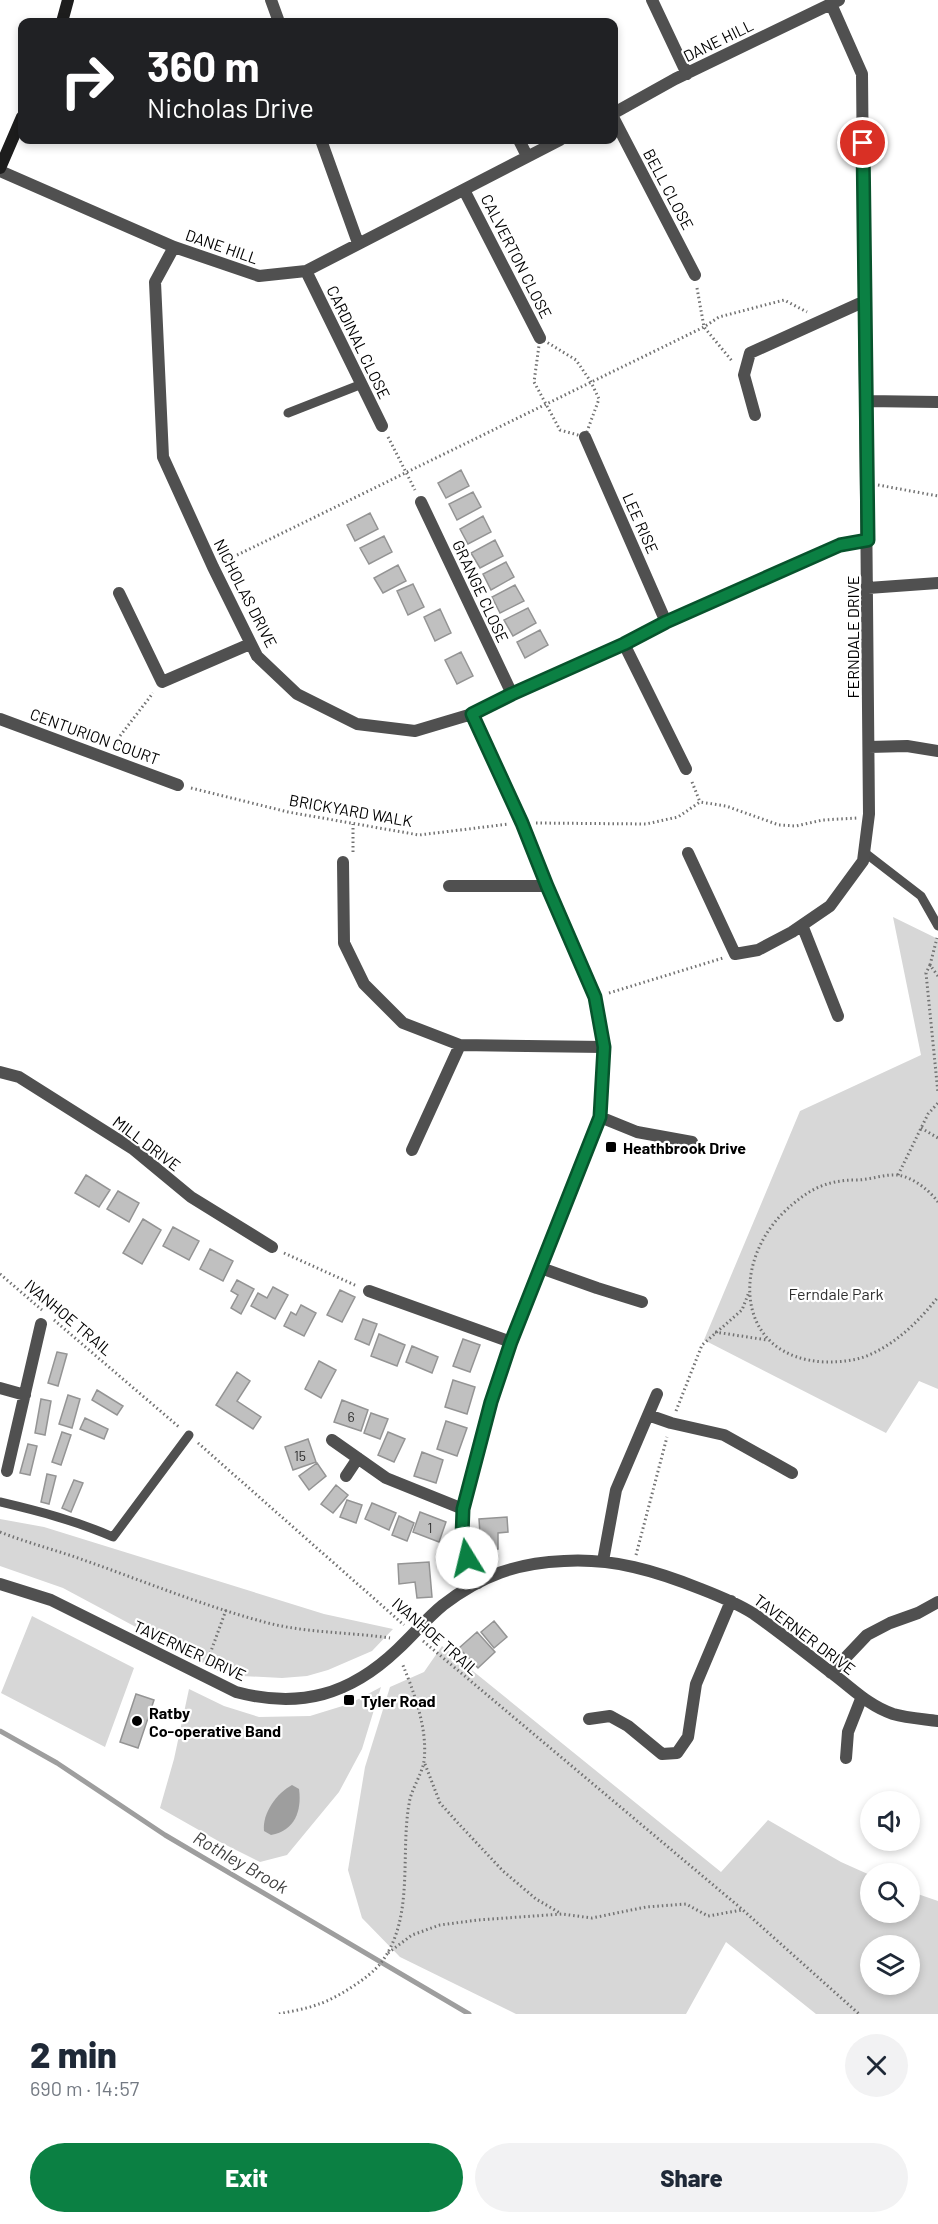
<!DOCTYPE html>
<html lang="en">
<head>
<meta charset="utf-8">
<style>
	body { margin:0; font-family:Barlow,sans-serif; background:#f2f2f3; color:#1f2937; height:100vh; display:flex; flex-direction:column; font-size:22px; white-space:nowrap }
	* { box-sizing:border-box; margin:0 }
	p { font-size:20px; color:#747a83 }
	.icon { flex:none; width:33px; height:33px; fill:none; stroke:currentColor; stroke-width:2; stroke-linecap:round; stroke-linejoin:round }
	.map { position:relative; height:2014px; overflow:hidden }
	.panel { display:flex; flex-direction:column; background:#fff; flex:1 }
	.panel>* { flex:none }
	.guide { position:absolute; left:18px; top:18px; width:600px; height:126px; border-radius:12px; box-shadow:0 3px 9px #0003; background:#202124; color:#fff; overflow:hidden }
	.fabs { position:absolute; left:860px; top:1791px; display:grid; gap:12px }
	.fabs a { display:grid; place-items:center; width:60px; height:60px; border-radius:50%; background:#fff; box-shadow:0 3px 9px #0003; font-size:30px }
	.pin { position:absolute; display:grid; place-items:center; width:51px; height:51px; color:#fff; margin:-26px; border:3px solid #fff; border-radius:50%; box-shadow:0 2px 6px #0007 }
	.me { position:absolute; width:66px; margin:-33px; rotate:351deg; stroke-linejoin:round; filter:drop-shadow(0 0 4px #0008) }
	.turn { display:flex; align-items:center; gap:21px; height:126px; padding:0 30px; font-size:27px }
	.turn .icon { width:78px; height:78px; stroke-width:2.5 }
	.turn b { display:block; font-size:42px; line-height:51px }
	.round { display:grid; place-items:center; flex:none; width:63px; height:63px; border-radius:32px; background:#f2f2f3 }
	.head { display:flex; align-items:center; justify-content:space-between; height:102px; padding:0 30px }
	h1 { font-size:36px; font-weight:800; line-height:45px }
	.button { display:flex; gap:12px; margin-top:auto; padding:12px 30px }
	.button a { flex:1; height:69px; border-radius:36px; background:#0b8043; color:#fff; font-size:24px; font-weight:800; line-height:69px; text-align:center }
	.button a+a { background:#f2f2f3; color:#1f2937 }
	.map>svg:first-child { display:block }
	.green { fill:#d7d7d7; fill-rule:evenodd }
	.water { fill:#9e9e9e }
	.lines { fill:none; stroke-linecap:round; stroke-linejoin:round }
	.stream { stroke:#9e9e9e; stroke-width:5 }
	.building { fill:#c0c0c0; stroke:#949494; stroke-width:1.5 }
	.path { stroke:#727272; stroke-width:3; stroke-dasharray:1.5 3; stroke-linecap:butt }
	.lane { stroke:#505050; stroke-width:9 }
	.street { stroke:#505050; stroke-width:12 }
	.secondary { stroke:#1d1d1d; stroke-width:12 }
	.route-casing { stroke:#07532c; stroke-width:15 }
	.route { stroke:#0b8043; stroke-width:10 }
	.poi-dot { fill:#000; stroke:#fff; stroke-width:2 }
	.labels { text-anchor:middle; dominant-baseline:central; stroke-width:4.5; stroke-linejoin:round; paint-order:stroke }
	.number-label { font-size:14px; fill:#303030 }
	.street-label { font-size:16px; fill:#000; stroke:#fff }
	.poi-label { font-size:16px; font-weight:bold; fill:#000; stroke:#fff; text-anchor:start }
	.park-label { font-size:16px; fill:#2e2e2e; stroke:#fff }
	.water-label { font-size:18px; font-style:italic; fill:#3f3f3f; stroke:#fff }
</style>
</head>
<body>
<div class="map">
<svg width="938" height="2014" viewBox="0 0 938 2014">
	<rect width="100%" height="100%" fill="#fff"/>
	<path class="green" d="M893 917 938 939V1389L919 1381 886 1433 704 1340 800 1111 921 1055Z
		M0 1519 44 1527 324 1614 393 1629 372 1651 328 1670 307 1676 282 1678 242 1676 218 1671 63 1588 0 1566Z
		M32 1616 134 1668 105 1747 1 1693Z
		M442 1646 721 1872 768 1820 841 1862 870 1875V1912H909V1891L938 1901V2014H816L726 1942 686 2014H516L400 1957 362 1918 348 1870 365 1767 390 1687 424 1672ZM870 1946H909V1984H870Z
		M381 1687 362 1749 339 1792 287 1855 260 1862 220 1842 160 1808 174 1759 189 1689 224 1706 259 1717 310 1716 349 1704Z"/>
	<path class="water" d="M292 1785 299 1789C302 1810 295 1831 271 1835L264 1831C262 1813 277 1793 292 1785Z"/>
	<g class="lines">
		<path class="stream" d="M0 1731 57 1763 165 1835 469 2014"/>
	</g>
	<path class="building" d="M461 470 469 486 446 498 438 483Z
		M473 492 481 507 457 520 449 504Z
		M370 513 378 529 355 541 347 525Z
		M483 516 491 532 468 544 460 529Z
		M384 536 392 552 369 564 360 548Z
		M495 540 503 556 480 568 471 553Z
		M506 562 514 577 491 590 483 574Z
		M398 565 406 581 383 593 374 578Z
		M413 584 424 607 408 615 397 591Z
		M515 585 524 601 500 613 492 597Z
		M528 608 536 623 513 636 504 620Z
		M440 609 451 633 435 641 424 617Z
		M540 630 548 645 525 658 517 642Z
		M461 652 473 676 457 684 445 660Z
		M86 1175 110 1190 99 1207 75 1193Z
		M118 1191 139 1203 129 1222 107 1209Z
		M143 1219 161 1230 142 1264 123 1253Z
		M173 1227 199 1241 189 1260 163 1246Z
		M210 1249 233 1261 223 1281 200 1269Z
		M237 1280 254 1289 241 1314 231 1308 238 1295 231 1291Z
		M273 1287 288 1295 275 1319 251 1306 258 1293 267 1298Z
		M340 1290 355 1297 342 1322 327 1315Z
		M301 1305 316 1313 304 1336 284 1326 291 1312 296 1315Z
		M363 1319 377 1324 369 1345 355 1339Z
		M379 1334 405 1345 397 1366 371 1356Z
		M463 1339 480 1345 470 1372 453 1366Z
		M412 1346 438 1357 432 1373 406 1362Z
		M57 1352 67 1354 58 1386 48 1383Z
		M319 1361 336 1370 321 1398 305 1389Z
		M237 1372 250 1381 237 1401 261 1417 253 1429 216 1405Z
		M453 1380 475 1387 467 1414 445 1407Z
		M97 1390 123 1406 117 1415 92 1400Z
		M68 1395 80 1399 72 1428 59 1424Z
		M41 1399 51 1401 45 1435 35 1433Z
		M342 1400 368 1410 361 1431 334 1422Z
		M371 1413 388 1419 380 1439 364 1433Z
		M85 1418 108 1429 104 1439 80 1429Z
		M446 1421 467 1428 457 1456 437 1449Z
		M62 1432 71 1435 61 1465 52 1462Z
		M388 1432 405 1439 394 1462 378 1455Z
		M308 1439 316 1462 293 1470 285 1447Z
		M28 1444 37 1446 30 1475 20 1473Z
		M422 1452 443 1460 436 1483 414 1476Z
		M317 1463 326 1476 309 1490 299 1476Z
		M47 1474 56 1476 49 1504 41 1502Z
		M74 1480 83 1483 71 1512 62 1508Z
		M336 1485 348 1495 333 1513 321 1504Z
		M347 1500 362 1505 356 1523 340 1517Z
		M372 1503 396 1513 389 1530 365 1519Z
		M420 1512 446 1522 439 1542 413 1532Z
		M399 1516 414 1523 407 1541 392 1535Z
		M507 1517 508 1532 498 1533V1549H481L479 1519Z
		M429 1562 432 1597 417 1598 415 1582 399 1584 398 1564Z
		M494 1621 507 1637 494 1648 481 1632Z
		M477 1632 495 1652 478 1668 459 1648Z
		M136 1694 154 1700 138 1748 120 1742Z"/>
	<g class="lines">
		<path class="path" d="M697 288 704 327 732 361
			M540 338 576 360 591 382 599 399 585 437 560 430 534 382Z
			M388 437 415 490
			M878 485 938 496
			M225 561 704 327 719 317 784 300 807 312
			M114 748 120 736 153 693
			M692 782 700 802
			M191 788 288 812 419 835 509 824
			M536 823 646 824 678 817 700 802 726 806 779 825 796 826 823 820 857 818
			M353 852V824
			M930 965 937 938
			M938 976 930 965 926 973 938 1093
			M609 993 723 958
			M921 1128 938 1138
			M898 1175 928 1114 938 1103
			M938 1202C929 1190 913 1177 897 1175 884 1174 870 1180 856 1180 825 1180 806 1191 784 1212 730 1265 737 1358 825 1362 840 1362 855 1361 869 1355 897 1343 920 1320 938 1297
			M284 1253 357 1286
			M0 1274 42 1310
			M54 1320 179 1427
			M715 1332 767 1340
			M676 1411 702 1345 742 1310 749 1292
			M198 1443 404 1625
			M0 1532C25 1542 52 1549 78 1558 141 1580 203 1606 268 1623 307 1633 349 1632 390 1638
			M636 1555 667 1437
			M423 1641 743 1910 859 2014
			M207 1662 226 1610
			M425 1764 440 1803 457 1822 503 1871 536 1899 560 1913
			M388 1953 412 1935 440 1925 478 1920 562 1914 592 1918 646 1907 686 1904 708 1916 742 1910
			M279 2014C292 2011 306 2009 319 2004 335 1999 369 1978 380 1964 415 1920 400 1856 409 1804 411 1789 422 1775 424 1761 428 1729 414 1692 402 1663"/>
		<path class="lane" d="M288 413 362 384
			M864 852 921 896 938 926
			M0 1502C38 1511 77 1521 113 1537L189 1435"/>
		<path class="street" d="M271 0 279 22
			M652 0 687 74
			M614 113 675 79 839 0
			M614 119 695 275
			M321 140 358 243
			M519 140 527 156
			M0 171 174 247 259 276 306 271 560 140
			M464 190 540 338
			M174 247 155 282 163 457 213 567 257 656 297 694 357 724 415 731 472 714 512 694 624 644 666 622 840 545 868 540
			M306 271 382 426
			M866 401 938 402
			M755 415 744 375 750 353 865 301
			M585 437 666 622
			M421 502 512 694
			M868 588 938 583
			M119 593 162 682 250 644
			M624 644 686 769
			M472 714 522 823 547 886 595 997 604 1047 600 1117 511 1342 491 1402 463 1509 462 1536 467 1558 478 1583
			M0 719 178 785
			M869 747 907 746 938 751
			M688 853 735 954 758 950 792 932 830 906 863 861 869 814 862 74 831 4
			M343 862 344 943 364 984 403 1023 460 1045 604 1047
			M449 886H547
			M802 925 838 1016
			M0 1072 19 1077 133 1149 191 1197 272 1247
			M600 1117 637 1132 692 1142
			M412 1150 460 1045
			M541 1268 597 1288 642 1302
			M369 1291 511 1342
			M0 1388 25 1395
			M648 1415 671 1423 724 1435 792 1473
			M332 1440 386 1478 463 1509
			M7 1471 41 1324
			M346 1476 358 1458
			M603 1561 616 1490 657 1394
			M0 1584 51 1600 236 1692C300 1709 350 1695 398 1649 413 1635 427 1618 443 1605 482 1575 517 1563 564 1561 613 1558 656 1571 701 1589 719 1596 737 1603 754 1614 781 1633 807 1654 833 1674 853 1689 869 1706 893 1714 907 1718 924 1719 938 1721
			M831 1673 867 1635 890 1623 918 1613 938 1602
			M589 1719 610 1716 628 1726 662 1754 677 1753 688 1737 696 1684 731 1601
			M846 1758 848 1732 861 1699"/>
		<path class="secondary" d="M62 22 68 0
			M0 168 22 117"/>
	</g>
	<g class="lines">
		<defs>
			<path id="route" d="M467 1558 462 1536 463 1509 491 1402 511 1342 600 1117 604 1047 595 997 547 886 522 823 472 714 512 694 624 644 666 622 840 545 868 540 863 143"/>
		</defs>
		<use href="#route" class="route-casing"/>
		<use href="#route" class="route"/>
	</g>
	<g class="poi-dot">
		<rect x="605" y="1141" width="12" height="12" rx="3"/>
		<rect x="343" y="1694" width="12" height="12" rx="3"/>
		<circle cx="137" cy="1721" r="6"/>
	</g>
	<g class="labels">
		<g class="number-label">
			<text x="351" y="1416">6</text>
			<text x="300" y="1455">15</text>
			<text x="430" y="1527">1</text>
		</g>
		<g class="street-label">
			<text transform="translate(718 40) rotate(-26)">DANE HILL</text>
			<text transform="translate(669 189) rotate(62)">BELL CLOSE</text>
			<text transform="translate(222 246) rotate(19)">DANE HILL</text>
			<text transform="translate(517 256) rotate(63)">CALVERTON CLOSE</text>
			<text transform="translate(359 342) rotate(64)">CARDINAL CLOSE</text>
			<text transform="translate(641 523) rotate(66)">LEE RISE</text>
			<text transform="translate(481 591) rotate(65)">GRANGE CLOSE</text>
			<text transform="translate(246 593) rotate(63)">NICHOLAS DRIVE</text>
			<text transform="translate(852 637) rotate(-90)">FERNDALE DRIVE</text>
			<text transform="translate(95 736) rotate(20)">CENTURION COURT</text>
			<text transform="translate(351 810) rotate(10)">BRICKYARD WALK</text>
			<text transform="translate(147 1143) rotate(37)">MILL DRIVE</text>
			<text transform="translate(69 1317) rotate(40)">IVANHOE TRAIL</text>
			<text transform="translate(805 1634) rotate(37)">TAVERNER DRIVE</text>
			<text transform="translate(436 1636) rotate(41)">IVANHOE TRAIL</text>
			<text transform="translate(190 1650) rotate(25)">TAVERNER DRIVE</text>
		</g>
		<g class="poi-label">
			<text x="623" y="1147">Heathbrook Drive</text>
			<text x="361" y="1700">Tyler Road</text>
			<text x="149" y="1712">Ratby<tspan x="149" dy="18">Co-operative Band</tspan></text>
		</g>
		<g class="park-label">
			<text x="836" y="1293">Ferndale Park</text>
		</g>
		<g class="water-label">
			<text transform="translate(241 1862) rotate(30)">Rothley Brook</text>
		</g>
	</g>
</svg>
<div class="fabs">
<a><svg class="icon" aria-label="sound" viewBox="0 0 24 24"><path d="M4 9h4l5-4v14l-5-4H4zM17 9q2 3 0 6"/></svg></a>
<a><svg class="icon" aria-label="search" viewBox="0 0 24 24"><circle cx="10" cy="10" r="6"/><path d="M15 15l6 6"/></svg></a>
<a><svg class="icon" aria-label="layers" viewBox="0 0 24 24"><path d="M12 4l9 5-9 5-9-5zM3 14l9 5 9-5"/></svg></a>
</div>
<div class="pin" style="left:863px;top:143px;background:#d93025"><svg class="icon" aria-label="arrive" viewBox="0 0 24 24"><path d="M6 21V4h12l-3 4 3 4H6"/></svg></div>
<svg class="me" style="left:467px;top:1558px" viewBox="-20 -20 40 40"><circle r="19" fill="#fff"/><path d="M0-13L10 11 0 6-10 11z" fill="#0b8043"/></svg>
<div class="guide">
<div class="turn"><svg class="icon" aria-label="right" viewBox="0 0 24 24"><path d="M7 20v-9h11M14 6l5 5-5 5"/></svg><div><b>360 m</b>Nicholas Drive</div></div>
</div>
</div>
<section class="panel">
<div class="head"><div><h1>2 min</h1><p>690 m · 14:57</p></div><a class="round"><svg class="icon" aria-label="close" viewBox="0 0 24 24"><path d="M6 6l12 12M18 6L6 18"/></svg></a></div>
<div class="button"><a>Exit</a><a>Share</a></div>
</section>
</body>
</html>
